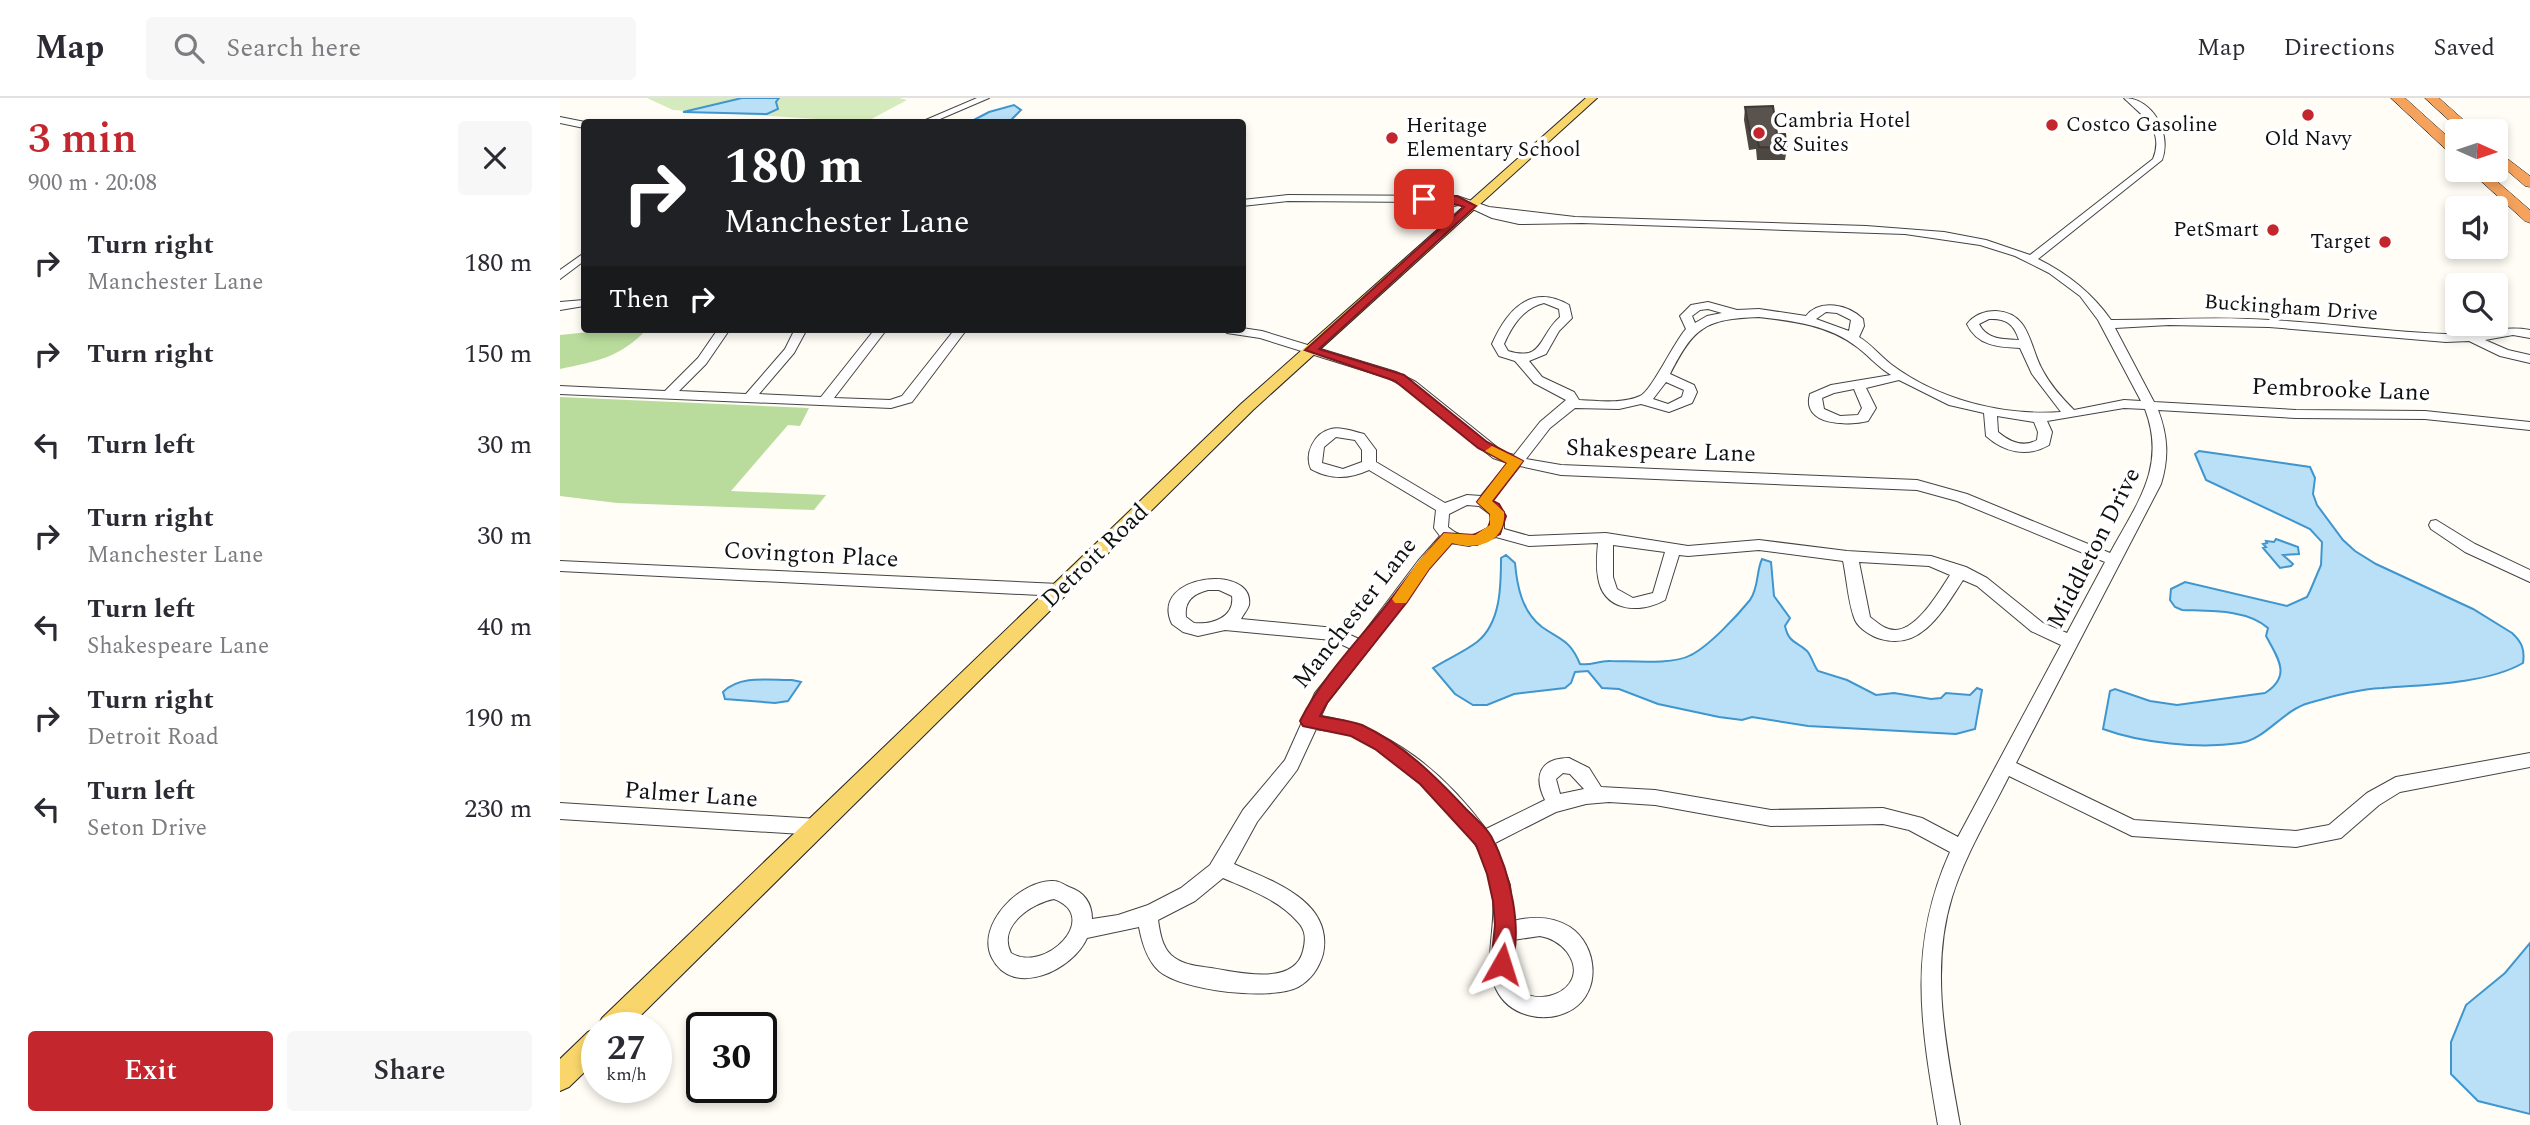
<!DOCTYPE html>
<html lang="en">
<head>
<meta charset="utf-8">
<style>
	body { margin:0; font-family:Spectral,serif; background:#f7f7f7; color:#2b2b33; height:100vh; display:flex; flex-direction:column; font-size:26px; white-space:nowrap }
	* { box-sizing:border-box; margin:0 }
	p { font-size:23px; color:#7c7c81 }
	.icon { flex:none; width:38px; height:38px; fill:none; stroke:currentColor; stroke-width:2; stroke-linecap:round; stroke-linejoin:round }
	.map { position:relative; flex:1; overflow:hidden }
	.side { display:flex; flex-direction:column; background:#fff; width:560px }
	.side>* { flex:none }
	.hud { position:absolute; left:21px; top:21px; width:665px; height:214px; border-radius:7px; box-shadow:0 4px 10px #0003; background:#202124; color:#fff; overflow:hidden }
	.needle { width:46px; rotate:93deg }
	.tools { position:absolute; left:1885px; top:21px; display:grid; gap:14px }
	.tools a { display:grid; place-items:center; width:63px; height:63px; border-radius:7px; background:#fff; box-shadow:0 4px 10px #0003; font-size:35px }
	.speed { position:absolute; left:21px; top:914px; display:flex; gap:14px; font-size:35px; font-weight:700; text-align:center }
	.speed>* { display:grid; place-content:center; width:91px; height:91px; border-radius:50%; background:#fff; box-shadow:0 4px 10px #0003; line-height:1 }
	.speed small { font-size:18px; font-weight:400 }
	.speed .limit { border:4px solid #111; border-radius:10px; background:#fff; color:#111 }
	.pin { position:absolute; display:grid; place-items:center; width:60px; height:60px; color:#fff; margin:-30px; border-radius:14px; box-shadow:0 4px 10px #0006 }
	.me { position:absolute; width:77px; margin:-38px; rotate:6deg; stroke-linejoin:round; filter:drop-shadow(0 0 5px #0008) }
	.turn { display:flex; align-items:center; gap:24px; height:147px; padding:0 28px; font-size:32px }
	.turn .icon { width:91px; height:91px; stroke-width:2.5 }
	.turn b { display:block; font-size:49px; line-height:60px }
	.then { display:flex; align-items:center; height:66px; padding:0 28px; background:#0003; gap:14px; font-size:26px }
	.round { display:grid; place-items:center; flex:none; width:74px; height:74px; border-radius:7px; background:#f7f7f7 }
	.overview { display:flex; align-items:center; justify-content:space-between; height:119px; padding:0 28px }
	h1 { font-size:42px; font-weight:600; line-height:52px; color:#c4262e }
	.action { display:flex; gap:14px; margin-top:auto; padding:14px 28px }
	.action a { flex:1; height:80px; border-radius:7px; background:#c4262e; color:#fff; font-size:28px; font-weight:600; line-height:80px; text-align:center }
	.action a+a { background:#f7f7f7; color:#2b2b33 }
	ul { padding:0; list-style:none }
	li { display:flex; align-items:center; gap:21px; height:91px; padding:0 28px }
	li div { flex:1 }
	li b { display:block; font-size:26px }
	li em { font-style:normal }
	header { display:flex; align-items:center; gap:42px; box-sizing:border-box; height:98px; padding:0 35px; background:#fff; border-bottom:2px solid #e1e1e2 }
	header strong { font-size:33px }
	nav { display:flex; gap:38px; margin-inline-start:auto; font-size:24px }
	.search { width:490px; height:63px; background:#f7f7f7; display:flex; align-items:center; gap:18px; box-sizing:border-box; padding:0 24px; border-radius:7px; color:#7c7c81; font-size:26px }
	main { display:flex; flex:1; min-height:0 }
	.map>svg:first-child { display:block }
	.green { fill:#d5ebbd }
	.forest { fill:#b9dc9c }
	.water { fill:#b9e0f7; stroke:#3f96cf; stroke-width:2 }
	.lines { fill:none; stroke-linecap:round; stroke-linejoin:round }
	.minor-casing { stroke:#444; stroke-width:2 }
	.major-casing { stroke:#222; stroke-width:2 }
	.highway-casing { stroke:#222; stroke-width:1 }
	.minor { fill:#fff; fill-rule:evenodd }
	.major { fill:#f9d66b; fill-rule:evenodd }
	.highway { fill:#f5a25d; fill-rule:evenodd }
	.wall { fill:#4d4742 }
	.building { fill:#5a524d; stroke:#3f3936; stroke-width:2 }
	.route { fill:#c4262e; stroke:#7f191e; stroke-width:2 }
	.slow { fill:#f59e0b }
	.poi-dot { fill:#c4262e; stroke:#fff; stroke-width:2.5 }
	.labels { text-anchor:middle; dominant-baseline:central; stroke-width:7; stroke-linejoin:round; paint-order:stroke }
	.far-poi-label { font-size:21px; fill:#111; stroke:#fff; text-anchor:start }
	.far-street-label { font-size:21px; fill:#111; stroke:#fff }
	.street-label { font-size:24px; fill:#111; stroke:#fff }
</style>
</head>
<body>
<header>
<strong>Map</strong>
<div class="search"><svg class="icon" aria-label="search" viewBox="0 0 24 24"><circle cx="10" cy="10" r="6"/><path d="M15 15l6 6"/></svg>Search here</div>
<nav><a>Map</a><a>Directions</a><a>Saved</a></nav>
</header>
<main>
<section class="side">
<div class="overview"><div><h1>3 min</h1><p>900 m · 20:08</p></div><a class="round"><svg class="icon" aria-label="close" viewBox="0 0 24 24"><path d="M6 6l12 12M18 6L6 18"/></svg></a></div>
<ul>
<li><svg class="icon" aria-label="right" viewBox="0 0 24 24"><path d="M7 20v-9h11M14 6l5 5-5 5"/></svg><div><b>Turn right</b><p>Manchester Lane</p></div><em>180 m</em></li>
<li><svg class="icon" aria-label="right" viewBox="0 0 24 24"><path d="M7 20v-9h11M14 6l5 5-5 5"/></svg><div><b>Turn right</b></div><em>150 m</em></li>
<li><svg class="icon" aria-label="left" viewBox="0 0 24 24"><path d="M17 20v-9H6M10 6l-5 5 5 5"/></svg><div><b>Turn left</b></div><em>30 m</em></li>
<li><svg class="icon" aria-label="right" viewBox="0 0 24 24"><path d="M7 20v-9h11M14 6l5 5-5 5"/></svg><div><b>Turn right</b><p>Manchester Lane</p></div><em>30 m</em></li>
<li><svg class="icon" aria-label="left" viewBox="0 0 24 24"><path d="M17 20v-9H6M10 6l-5 5 5 5"/></svg><div><b>Turn left</b><p>Shakespeare Lane</p></div><em>40 m</em></li>
<li><svg class="icon" aria-label="right" viewBox="0 0 24 24"><path d="M7 20v-9h11M14 6l5 5-5 5"/></svg><div><b>Turn right</b><p>Detroit Road</p></div><em>190 m</em></li>
<li><svg class="icon" aria-label="left" viewBox="0 0 24 24"><path d="M17 20v-9H6M10 6l-5 5 5 5"/></svg><div><b>Turn left</b><p>Seton Drive</p></div><em>230 m</em></li>
</ul>
<div class="action"><a>Exit</a><a>Share</a></div>
</section>
<div class="map">
<svg width="1970" height="1027" viewBox="0 0 1970 1027">
	<rect width="100%" height="100%" fill="#fffdf5"/>
	<path class="green" d="M87 0H339L347 2 306 24 113 12Z"/>
	<path class="forest" d="M58 231H87C60 260 37 263 0 271V237Z
		M0 299 249 310 240 328 228 327 171 393 266 397 254 412 57 405 0 398Z"/>
	<path class="water" d="M182 0H219L216 4 218 11 207 16 123 14Z
		M454 7 461 12 449 24H410L429 14Z
		M1639 353 1750 369 1755 380 1753 396 1757 407 1783 442 1795 453 1816 466 1913 511 1952 535C1962 544 1965 552 1963 565 1927 586 1863 587 1822 590 1798 591 1771 599 1749 605 1723 612 1705 642 1680 645 1639 651 1581 645 1543 631L1550 593 1555 591 1590 603 1617 607 1705 595C1732 578 1718 560 1706 538L1708 530C1687 511 1649 513 1622 512L1615 509 1610 502 1611 491 1625 484 1727 508 1747 499 1750 493 1761 467 1762 444 1750 431 1646 382 1635 356Z
		M1716 441 1738 449 1739 456 1723 457 1733 466 1731 468 1720 470 1703 450 1706 449 1703 446 1707 445 1706 443 1714 444Z
		M946 457 955 465C957 488 962 514 982 529 1002 543 1010 542 1020 566 1032 568 1039 562 1051 563 1072 563 1113 567 1131 557 1149 548 1177 518 1190 502 1199 489 1196 474 1202 461L1211 464 1214 498 1230 520 1225 528C1229 546 1237 543 1247 553 1251 557 1254 568 1258 573L1287 582 1316 597 1334 595 1371 601 1381 600 1386 595 1410 597 1417 590 1422 592 1415 631 1396 636 1248 628 1192 619 1182 622 1159 619 1098 606 1059 591 1042 590 1028 573 1015 574 1011 585 1005 590 954 596 927 607H913L895 596 873 570C887 561 904 554 917 544 941 525 941 487 941 460Z
		M232 582 241 584 228 603 215 605 165 601 163 594C180 577 209 582 232 582Z
		M1970 845V1016L1918 1003 1891 976V944L1906 907 1945 875Z"/>
	<g class="lines">
		<defs>
			<path id="minor" d="M417 0H429L373 24H361Z
				M1564 0C1593 0 1612 36 1602 62L1478 161C1508 176 1532 195 1551 222 1604 222 1657 218 1710 222 1769 225 1827 234 1886 236 1914 237 1942 227 1970 232V240L1953 237 1925 242 1948 252 1970 257V265L1940 258 1909 243 1886 244 1709 229 1609 227 1555 230 1594 304 1736 312 1865 313 1970 324V332L1865 321 1736 320 1598 312C1608 338 1609 360 1601 386L1456 665 1574 722 1736 733 1769 727 1807 695 1836 679 1970 655V669L1840 694 1819 707 1781 740 1736 749 1572 738 1449 678C1429 718 1405 757 1392 799 1369 873 1387 953 1400 1027H1378C1361 928 1347 850 1390 754L1349 732 1323 726 1211 728 1095 707 1049 704 1026 706 996 714 935 745 950 787 953 823C973 818 992 818 1010 829 1037 847 1042 892 1013 911 987 927 949 919 936 891 923 865 936 829 933 801 931 786 927 769 920 755 902 718 832 652 793 638 781 634 768 633 756 631L737 672 697 724 674 766C712 783 774 803 763 856 759 870 751 882 738 889 711 903 622 893 599 873 587 862 582 845 579 829L527 840C513 872 453 901 432 860 415 827 461 781 494 783 499 783 505 787 509 789 524 794 532 805 532 821L558 817 588 807 621 790 650 767 683 712 725 662 755 595 791 551 772 542 665 532 638 538 623 534 612 526C588 476 695 465 689 507 688 511 683 517 681 521L775 530 799 541 858 463 880 438 874 430 876 412 809 372C789 381 771 382 751 371 744 356 754 335 771 331 780 328 795 334 804 336L816 352V364L885 405 907 397 921 398 948 365 933 360 846 290 828 280 700 240 667 235 661 231 682 230 702 233 836 274 856 284 943 354 954 357 980 324 1006 302 974 285 955 263 939 258 932 246C947 212 971 185 1009 207L1012 220 999 233 986 256 969 263 982 279 1014 294 1019 302C1039 303 1062 306 1080 298 1091 294 1114 244 1126 231L1120 218 1131 207 1148 204 1177 212 1199 211 1246 218C1260 200 1289 207 1303 221L1304 228 1299 239C1311 246 1320 258 1332 267 1379 302 1443 318 1501 314L1472 276 1460 250C1439 249 1417 248 1407 226 1414 217 1424 213 1436 213 1471 215 1469 249 1483 273 1491 288 1502 300 1514 312L1564 302 1581 303 1538 222 1520 198 1489 175 1455 158 1420 147 1345 136 1022 125 959 126 932 120 902 106 894 108 864 104 728 103 682 108V102L728 97 897 98 929 109 1015 119 1306 128 1384 134 1426 142 1470 157 1593 61C1605 31 1582 18 1564 0ZM984 205 999 211 1000 219C978 238 984 264 948 253L944 246C952 228 963 210 984 205ZM1148 211 1162 215 1147 218 1135 225 1132 218 1140 212ZM1266 214 1277 215 1291 222 1289 233 1256 221ZM1199 219C1233 223 1269 227 1297 249 1309 258 1318 269 1331 277L1271 287 1250 296C1241 328 1288 328 1308 323L1316 310 1306 290 1339 282 1389 307 1424 315 1426 338C1444 354 1467 360 1489 347L1492 334 1487 323 1564 310 1585 311C1607 369 1577 405 1550 455L1407 396 1357 382 1001 367 966 361 990 330 1015 310 1059 311 1081 306 1109 314 1132 305 1137 294 1134 287 1110 276C1134 229 1145 221 1199 219ZM1429 221C1446 220 1454 226 1459 242 1443 241 1427 242 1419 226ZM1106 284 1124 292 1122 299 1108 306 1093 301ZM1294 291 1302 310 1298 317 1280 318 1264 311 1262 300 1274 295ZM1437 318 1474 324 1478 334 1477 342C1463 350 1450 344 1438 334ZM776 339 795 342 802 352V364L783 371 762 365 764 349ZM960 368 1001 377 1357 392 1397 403 1545 464 1507 535 1483 525 1427 480 1406 469 1371 458 1287 453 1199 442 1128 448 1046 435 969 438 944 431V414L932 403ZM907 407 919 408 930 416 931 427C918 439 902 442 888 429L889 416ZM936 439 969 448 1038 445C1037 456 1036 468 1038 479 1043 514 1080 516 1105 502L1119 457 1128 458 1199 452 1283 463C1287 481 1288 505 1295 522 1299 531 1313 539 1321 541 1362 553 1384 511 1403 482L1417 488 1471 533 1501 547 1398 739 1362 720 1323 710 1211 712 1095 692 1041 689 1029 670 1009 660C980 660 973 678 985 702L926 731C885 676 829 628 761 618L767 605 847 503 868 471 891 445 909 448ZM1053 447 1105 454 1093 495 1073 500 1057 491 1053 479ZM1299 464 1369 468 1390 477C1379 494 1357 532 1335 532 1325 532 1318 525 1310 519ZM648 492H659L672 498C675 519 652 527 634 525L626 519C624 503 633 496 648 492ZM1003 675 1010 676 1024 691 1000 696 996 681ZM663 780C688 791 719 802 737 823 746 832 746 841 743 853 734 889 677 874 651 870 637 868 622 867 611 857 602 848 600 835 598 822L635 803ZM494 801C542 819 485 876 451 855 437 828 472 805 494 801ZM980 838C991 840 1000 845 1007 854 1036 894 964 918 953 880 950 869 952 854 953 842Z
				M0 19 25 24 24 30 0 25Z
				M24 155V163L0 181V172Z
				M24 202V208L0 212V204Z
				M158 231H170L146 266 119 293 186 296 225 251 235 231H247L234 255 199 296 261 299 315 231H327L274 300 330 302 342 298 395 231H407L352 304 331 310 0 296V288L105 293 138 260Z
				M1876 422 1915 446 1970 472V484L1905 454 1871 431 1869 427 1871 423Z
				M0 463 499 486 507 492 499 498 0 473Z
				M0 705 258 721 265 723 267 729 265 735 258 737 0 721Z"/>
			<path id="major" d="M1026 0H1037L693 312 69 929H38L42 920 681 306Z
				M37 930V962L9 989 0 993V961L28 934Z"/>
			<path id="highway" d="M1831 0H1845L1897 47V58L1892 57Z
				M1865 0H1879L1916 33H1901Z
				M1936 52 1970 78V89L1965 88 1936 63Z
				M1909 72H1924L1970 112V125L1965 123Z"/>
		</defs>
		<use href="#minor" class="minor-casing"/>
		<use href="#major" class="major-casing"/>
		<use href="#highway" class="highway-casing"/>
		<use href="#minor" class="minor"/>
		<use href="#major" class="major"/>
		<use href="#highway" class="highway"/>
	</g>
	<path class="wall" d="M1185 9 1227 50 1225 62H1197L1196 51 1189 52 1184 22Z"/>
	<path class="building" d="M1213 8 1217 36H1225L1227 50 1199 49 1197 39H1191L1185 9Z"/>
	<path class="route" d="M860 98H897L916 108 759 251 844 277 927 344 963 363 933 403 939 406 946 418 940 436 917 447 892 445 869 471 847 504 767 605 760 618C773 621 789 622 802 627 843 646 875 678 906 711 914 719 925 728 931 738 950 773 965 836 949 873L942 876 934 873 931 866 935 827 933 803 927 776 916 747 860 686 815 651 791 638 743 628 740 623C760 583 792 549 820 515 842 488 861 460 884 435L914 437 928 430 932 418 917 404 947 365 918 350 835 283 745 252 904 109C890 102 871 109 858 101Z"/>
	<path class="slow" d="M932 348 963 363 932 403 944 414C946 444 919 453 892 445L869 471 846 505H835L832 501 858 464 884 435 915 437 930 427V416L917 404 947 365 925 353Z"/>
	<g class="poi-dot">
		<circle cx="1748" cy="17" r="7"/>
		<circle cx="1492" cy="27" r="7"/>
		<circle cx="1199" cy="35" r="7"/>
		<circle cx="832" cy="40" r="7"/>
		<circle cx="1713" cy="132" r="7"/>
		<circle cx="1825" cy="144" r="7"/>
	</g>
	<g class="labels">
		<g class="far-poi-label">
			<text x="1213" y="23">Cambria Hotel<tspan x="1213" dy="24">&amp; Suites</tspan></text>
			<text x="1506" y="27">Costco Gasoline</text>
			<text x="846" y="28">Heritage<tspan x="846" dy="24">Elementary School</tspan></text>
			<text x="1748" y="41" text-anchor="middle">Old Navy</text>
			<text x="1699" y="132" text-anchor="end">PetSmart</text>
			<text x="1811" y="144" text-anchor="end">Target</text>
		</g>
		<g class="far-street-label">
			<text transform="translate(1731 210) rotate(4)">Buckingham Drive</text>
		</g>
		<g class="street-label">
			<text transform="translate(1781 292) rotate(2)">Pembrooke Lane</text>
			<text transform="translate(1101 353) rotate(2)">Shakespeare Lane</text>
			<text transform="translate(1534 450) rotate(-63)">Middleton Drive</text>
			<text transform="translate(251 457) rotate(3)">Covington Place</text>
			<text transform="translate(535 458) rotate(-44)">Detroit Road</text>
			<text transform="translate(795 515) rotate(-52)">Manchester Lane</text>
			<text transform="translate(131 697) rotate(4)">Palmer Lane</text>
		</g>
	</g>
</svg>
<div class="tools">
<a><svg class="needle" viewBox="-14 -14 28 28"><path d="M0-13l5 13h-10z" fill="#e53935"/><path d="M0 13l5-13h-10z" fill="#7c7c81"/></svg></a>
<a><svg class="icon" aria-label="sound" viewBox="0 0 24 24"><path d="M4 9h4l5-4v14l-5-4H4zM17 9q2 3 0 6"/></svg></a>
<a><svg class="icon" aria-label="search" viewBox="0 0 24 24"><circle cx="10" cy="10" r="6"/><path d="M15 15l6 6"/></svg></a>
</div>
<div class="speed"><div>27<small>km/h</small></div><div class="limit">30</div></div>
<div class="pin" style="left:864px;top:101px;background:#d93025"><svg class="icon" aria-label="arrive" viewBox="0 0 24 24"><path d="M6 21V4h12l-3 4 3 4H6"/></svg></div>
<svg class="me" style="left:942px;top:866px" viewBox="-20 -20 40 40"><path d="M0-17L14 15 0 8-14 15z" fill="#c4262e" stroke="#fff" stroke-width="4"/></svg>
<div class="hud">
<div class="turn"><svg class="icon" aria-label="right" viewBox="0 0 24 24"><path d="M7 20v-9h11M14 6l5 5-5 5"/></svg><div><b>180 m</b>Manchester Lane</div></div>
<div class="then">Then<svg class="icon" aria-label="right" viewBox="0 0 24 24"><path d="M7 20v-9h11M14 6l5 5-5 5"/></svg></div>
</div>
</div>
</main>
</body>
</html>
